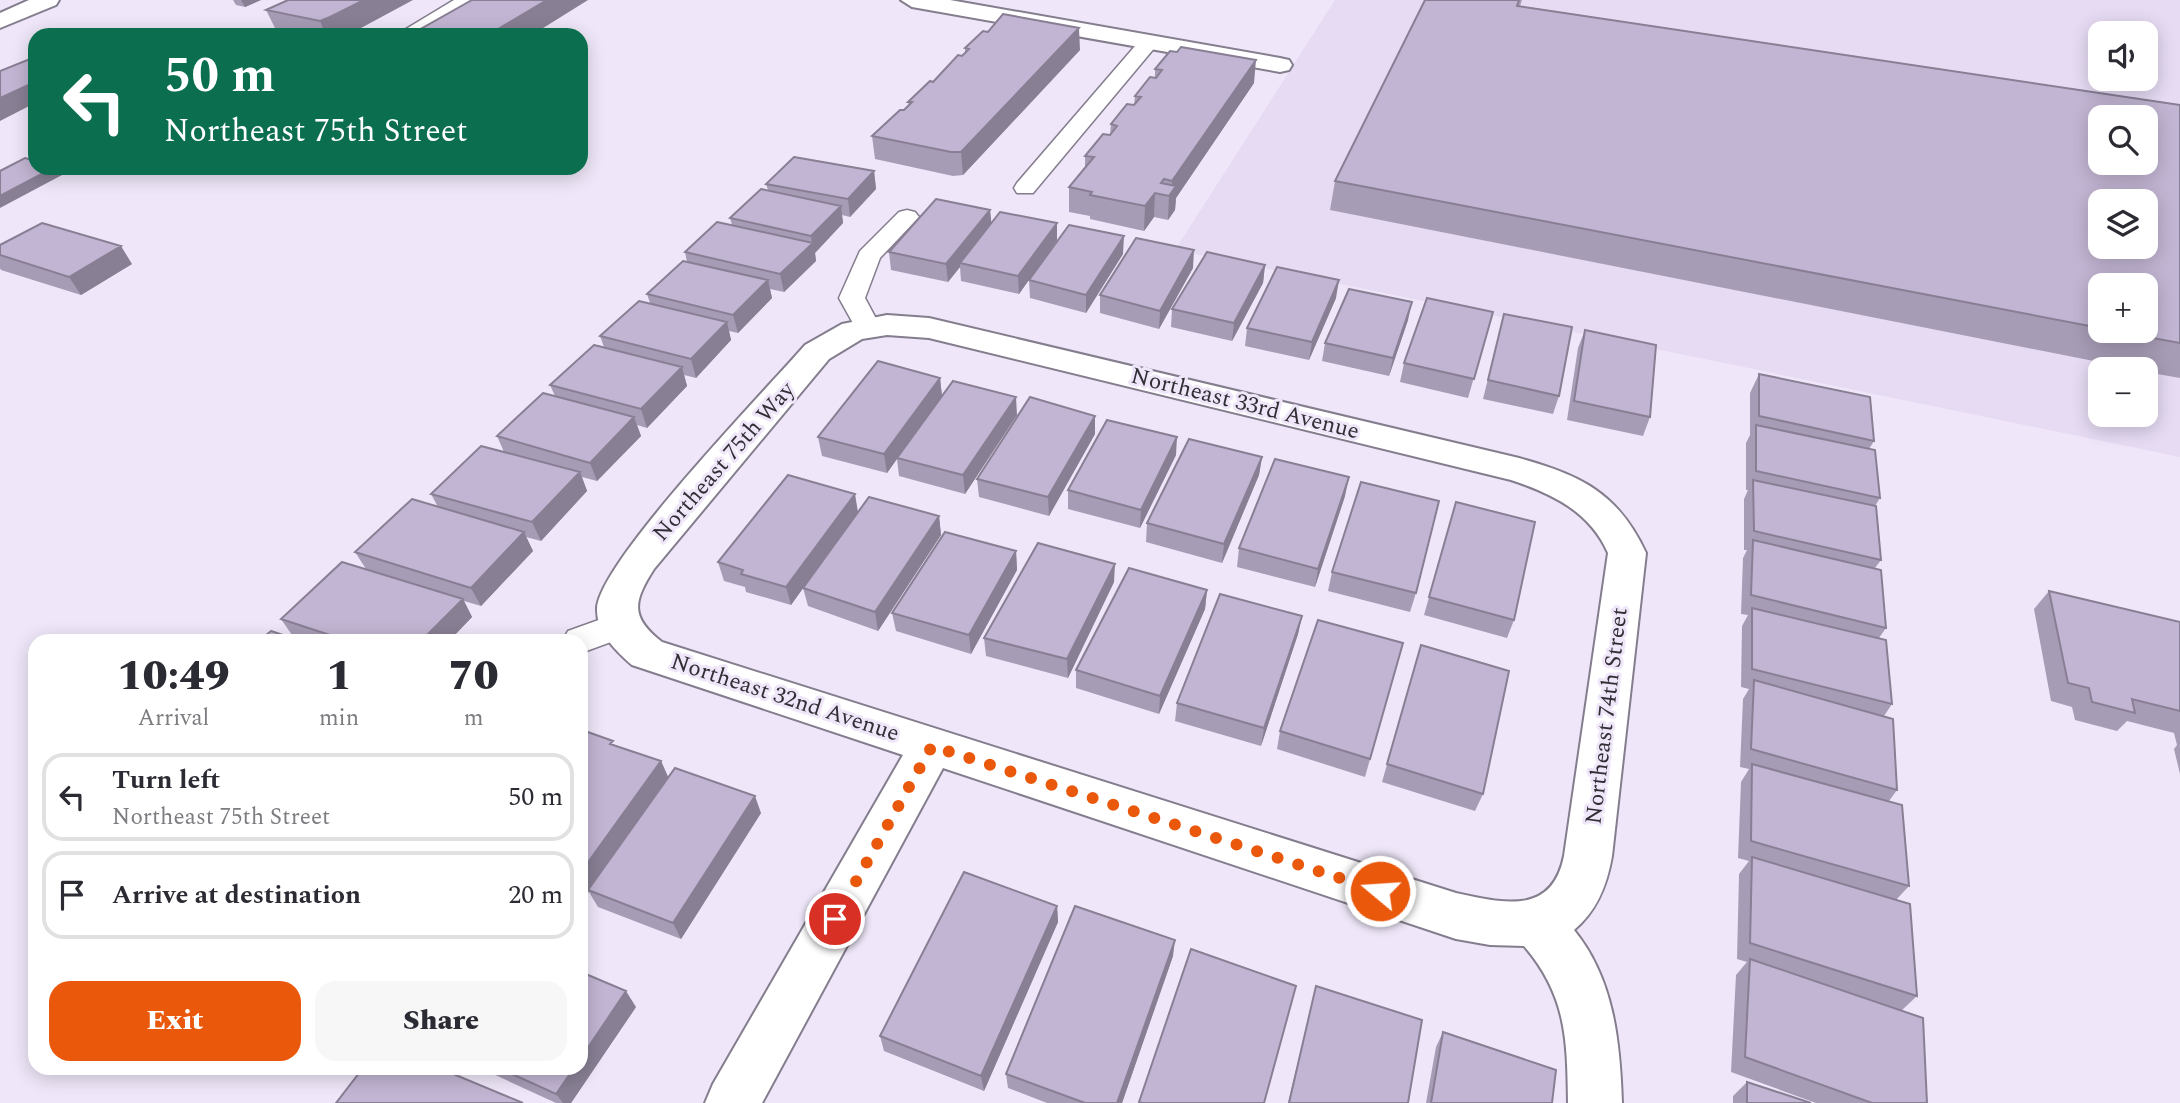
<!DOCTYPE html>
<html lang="en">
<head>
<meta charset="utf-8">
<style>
	body { margin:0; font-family:Spectral,serif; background:#f7f7f7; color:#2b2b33; height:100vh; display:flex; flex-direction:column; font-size:26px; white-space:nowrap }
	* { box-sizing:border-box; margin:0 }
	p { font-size:23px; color:#7c7c81 }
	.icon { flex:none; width:38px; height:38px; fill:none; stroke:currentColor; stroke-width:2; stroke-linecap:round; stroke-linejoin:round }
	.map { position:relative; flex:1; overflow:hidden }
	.panel { position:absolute; left:28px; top:634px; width:560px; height:441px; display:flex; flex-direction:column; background:#fff; border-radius:21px; box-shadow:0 4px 18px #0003 }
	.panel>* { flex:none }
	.guide { position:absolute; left:28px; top:28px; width:560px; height:147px; border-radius:21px; box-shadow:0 4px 18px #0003; background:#0b6e4f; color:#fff; overflow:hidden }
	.tools { position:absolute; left:2088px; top:21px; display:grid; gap:14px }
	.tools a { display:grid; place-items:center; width:70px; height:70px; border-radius:14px; background:#fff; box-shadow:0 4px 18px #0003; font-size:35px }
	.pin { position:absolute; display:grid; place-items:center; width:60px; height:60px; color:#fff; margin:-30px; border:4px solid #fff; border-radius:50%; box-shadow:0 2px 7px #0007 }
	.me { position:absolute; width:77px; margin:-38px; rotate:288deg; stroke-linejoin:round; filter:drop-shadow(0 0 5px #0008) }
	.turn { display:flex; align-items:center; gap:24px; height:147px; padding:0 21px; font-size:32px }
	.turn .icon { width:91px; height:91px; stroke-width:2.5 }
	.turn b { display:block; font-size:49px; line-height:60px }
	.eta { display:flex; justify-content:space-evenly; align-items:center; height:119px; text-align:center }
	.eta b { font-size:42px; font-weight:800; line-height:49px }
	.button { display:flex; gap:14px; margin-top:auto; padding:14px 21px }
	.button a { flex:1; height:80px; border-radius:21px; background:#ea580c; color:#fff; font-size:28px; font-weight:800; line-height:80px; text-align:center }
	.button a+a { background:#f7f7f7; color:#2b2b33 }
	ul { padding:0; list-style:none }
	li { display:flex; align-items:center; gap:21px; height:88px; margin:0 14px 10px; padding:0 7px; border:4px solid #e1e1e2; border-radius:21px }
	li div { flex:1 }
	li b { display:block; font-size:26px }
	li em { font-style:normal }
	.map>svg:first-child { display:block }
	.built { fill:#e6dbf3; fill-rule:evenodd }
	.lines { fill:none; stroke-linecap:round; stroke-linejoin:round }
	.service-casing { stroke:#847d8d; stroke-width:3 }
	.minor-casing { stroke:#847d8d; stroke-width:4 }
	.primary-casing { stroke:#847d8d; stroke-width:4 }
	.service { fill:#fff; fill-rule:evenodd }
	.minor { fill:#fff; fill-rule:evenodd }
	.primary { fill:#fff; fill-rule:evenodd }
	.wall { fill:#a79cb5; fill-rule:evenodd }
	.shaded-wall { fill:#887f94 }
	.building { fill:#c2b5d3; stroke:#887f94; stroke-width:2; fill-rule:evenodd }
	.route { stroke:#ea580c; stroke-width:12; stroke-dasharray:0 21.6 }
	.labels { text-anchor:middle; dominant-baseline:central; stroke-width:6; stroke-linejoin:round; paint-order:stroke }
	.street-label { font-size:23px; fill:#312e35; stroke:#efe7f9 }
</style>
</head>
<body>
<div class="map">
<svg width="2180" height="1103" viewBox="0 0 2180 1103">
	<rect width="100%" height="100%" fill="#efe7f9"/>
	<path class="built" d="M1335 0H2180V457L1175 250ZM2100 33H2146V79H2100ZM2100 117H2146V163H2100ZM2100 201H2146V247H2100ZM2100 285H2146V331H2100ZM2100 369H2146V415H2100Z"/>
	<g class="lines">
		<defs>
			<path id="service" d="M454 0H476L419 35H396Z
				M1149 36 1159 42 1156 46 1033 193H1017L1014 188 1017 183 1142 38Z
				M907 210 915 212 919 217 880 258 865 298 881 328 877 334H859L839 298 860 251 899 212Z
				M618 613 630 617 635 626 630 635 581 653V640H563L568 631Z"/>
			<path id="minor" d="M901 0H950L1280 58 1289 60 1292 65 1289 70 1280 72 912 7Z
				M887 315 929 318 1519 458C1581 475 1618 493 1646 553L1612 856C1607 885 1597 911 1574 930 1614 979 1620 1042 1622 1103H1568C1567 1040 1567 996 1524 946L1490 945 1456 939 943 768 762 1103H705L713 1084 903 755 632 665C616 651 596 632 597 608 600 561 766 390 805 345L842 324ZM887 335 929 338 1511 480C1553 494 1590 512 1608 553L1564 856C1552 916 1503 903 1456 893L662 642C630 617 633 602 654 569L829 359 862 339Z"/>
			<path id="primary" d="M29 0H59L56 5 0 28V13Z"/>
		</defs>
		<use href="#service" class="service-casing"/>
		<use href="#minor" class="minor-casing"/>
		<use href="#primary" class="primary-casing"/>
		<use href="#service" class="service"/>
		<use href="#minor" class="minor"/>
		<use href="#primary" class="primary"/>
	</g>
	<path class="wall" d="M233 0H261L245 7 236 5Z
		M288 0 348 35H289L277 32 266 10Z
		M1425 0H1522L1520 6 2180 105V378L2146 372V369H2134L1330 210 1335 181ZM2100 285 2146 331H2100Z
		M965 48 1080 50 963 175 953 176 875 159 872 136 904 110 909 105 908 102 933 82 962 56 965 53Z
		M1155 69 1254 83 1176 198 1175 210 1168 220 1154 217 1144 231 1090 219V216L1069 212V187L1085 167V156L1110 135 1111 124 1134 105 1135 96 1155 78Z
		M874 171 876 189 850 217 842 215 843 223 815 253 816 261 784 292 770 289 772 298 738 333 729 331 731 340 696 378 684 375 687 386 647 428 637 425 641 436 597 481 582 477 587 491 541 541 526 537 533 551 481 606 464 601 472 617 450 640H302L294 638 281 619 366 569 355 552 438 507 431 494 504 452 497 436 555 396 550 385 604 347 600 336 650 303 647 294 687 262 685 252 732 225 730 218 768 190 766 184Z
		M990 210 991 223 1057 240 1033 274 1123 254 1086 313 1030 298 1029 280 1019 294 961 281 960 267 948 282 891 270 889 252Z
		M0 245 132 264 81 295 1 270 0 268Z
		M1265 265 1263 283 1232 341 1171 327 1172 309Z
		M1193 268 1159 329 1100 313V295Z
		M1336 298 1309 360 1245 346 1247 328Z
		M1493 312 1468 398 1400 382 1404 363Z
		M1504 314 1559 396 1553 414 1483 399Z
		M1408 320 1389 376 1322 361 1325 343Z
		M1585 330 1650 417 1643 436 1567 420 1578 348Z
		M1759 374 1874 441 1869 449 1880 498 1875 506 1881 560 1875 568 1886 628 1879 638 1892 704 1884 716 1897 790 1889 801 1909 886 1896 900 1917 996 1901 1011 1927 1103H1816L1731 1072 1736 975 1747 962 1737 959 1739 874 1749 861 1738 858 1741 782 1749 769 1740 767 1743 699 1749 689 1741 687 1742 626 1748 615 1741 614 1743 558 1747 550H1744V499L1748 490H1746V443L1750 435V393Z
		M940 378 942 396 1017 415 965 494 899 476 897 459 887 473 822 456 818 437Z
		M1095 434 1049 516 979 497 977 479Z
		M1176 455 1140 528 1068 509V490Z
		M1262 457 1259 475 1222 563 1146 542 1147 523Z
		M1345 496 1315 587 1237 567 1239 548Z
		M1456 502 1514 620 1507 638 1424 615Z
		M858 512 939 516 941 535 878 631 808 606 803 588 791 605 746 592 745 587 724 581 718 562Z
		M1016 551 1017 570 971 654 896 631 892 613Z
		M1332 572 1416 593 1410 612 1328 591Z
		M1114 582 1068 678 986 656 984 638Z
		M1207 590 1205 609 1159 714 1076 688V670Z
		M2049 591 2180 622V774L2174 749 2177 745 2174 733 2127 721 2117 731 2075 720 2072 707 2051 701 2034 609Z
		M1302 616 1298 634 1261 746 1175 721 1177 703Z
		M1403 643 1365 777 1277 749 1280 731Z
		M1421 645 1483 794 1475 811 1382 782Z
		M581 736 615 745 661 761 668 777 761 813 681 939 598 907 589 892 581 902Z
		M1057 906 1058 922 984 1091 884 1051 880 1036Z
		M1173 956 1122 1103H1047L1008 1088 1006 1074Z
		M1316 986 1408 1103H1288Z
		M636 1007 571 1103H556L480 1068H581Z
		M1443 1032 1552 1103H1426L1436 1047Z
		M1747 1082 1811 1103H1733V1096Z"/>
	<path class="shaded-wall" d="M241 0H261L245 7Z
		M364 0H413L348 35H326L320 21Z
		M547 0H588L532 35H488Z
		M1079 28 1080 50 963 175 961 152Z
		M1256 60 1254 83 1176 198 1175 210 1168 220 1169 196 1172 193V181Z
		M35 82V103L0 121V98Z
		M53 168H58L62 175 0 208V196Z
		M874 171 876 189 850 217 848 199Z
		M1155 193 1154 217 1144 231 1145 206Z
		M841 206 843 223 815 253 816 261 784 292 780 274 812 243 811 236Z
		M990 210 992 228 960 263V267L948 282 946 264Z
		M1057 223V240L1019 294 1018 276Z
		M1124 236 1123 254 1086 313V295Z
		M121 246 132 264 81 295 69 277Z
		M1194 250 1193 268 1159 329 1160 311Z
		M1265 265 1263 283 1232 341 1234 323Z
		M768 280 772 298 738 333 733 315Z
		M1339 280 1336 298 1309 360 1312 342Z
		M1412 302 1408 320 1389 376 1393 358Z
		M727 322 731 340 696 378 691 359Z
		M682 367 687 386 647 428 641 409Z
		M940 378 942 397 897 458V459L887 473 884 454Z
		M1016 397 1017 415 965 494 963 475Z
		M1095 416V434L1049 516 1048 497Z
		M634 417 641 436 597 481 590 463Z
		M1177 437 1176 455 1140 528 1141 510Z
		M1262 457 1259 475 1222 563 1224 544Z
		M580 472 587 491 541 541 532 522Z
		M1349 477 1345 496 1315 587 1318 569Z
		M855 494 858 512 791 605 786 587Z
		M939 516 941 535 878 631 875 612Z
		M524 532 533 551 481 606 471 588Z
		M1016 551 1017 570 971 654 969 635Z
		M1115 564 1114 582 1068 678 1067 659Z
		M1207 590 1205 609 1159 714 1160 696Z
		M463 599 472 617 450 640H422Z
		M1302 616 1298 634 1261 746 1264 728Z
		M661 761 669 779 581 902V872Z
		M755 796 761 813 681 939 673 923Z
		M1057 906 1058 922 984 1091 981 1076Z
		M1175 940 1173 956 1122 1103H1117Z
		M626 991 636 1007 571 1103H563L556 1094 574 1068H581V1058Z"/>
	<path class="building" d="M288 0H364L330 17 320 21 266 10Z
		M472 0H547L488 35H410Z
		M1425 0H1519L1517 6 2180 105V343L2115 331H2146V285H2100V328L1335 181ZM2100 117H2146V163H2100ZM2100 201H2146V247H2100Z
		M1003 14 1079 28 961 152H951L872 136 900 110H904L912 102H908L930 81 933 82 958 55 962 56 969 49 965 48 983 31 988 32Z
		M1181 47 1256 60 1172 181 1164 179 1161 183 1176 186 1169 196 1155 193 1145 206 1090 195 1092 192 1069 187 1094 157 1085 156 1103 134 1110 135 1117 126 1111 124 1127 104 1134 105 1141 97 1135 96 1150 77 1156 78 1162 70 1155 69 1170 51 1177 52Z
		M35 57V82L0 98V71Z
		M794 157 874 171 848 199 766 184Z
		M25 158 35 161V168H53L0 196V171Z
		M761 189 841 206 811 236 730 218Z
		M936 199 990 210 946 264 889 252Z
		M1000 212 1057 223 1018 276 960 263Z
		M717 222 813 243 780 274 685 252Z
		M42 223 121 246 69 277 0 255V245Z
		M1069 225 1124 236 1086 295 1029 280Z
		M1136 238 1194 250 1160 311 1100 295Z
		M1207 252 1265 265 1234 323 1172 309Z
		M683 261 768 280 733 315 647 294Z
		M1277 267 1339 280 1312 342 1247 328Z
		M1349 289 1412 302 1393 358 1325 343Z
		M1427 298 1493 312 1474 379 1404 363Z
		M639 301 727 322 691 359 600 336Z
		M1504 314 1572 327 1559 396 1488 380Z
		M1585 330 1656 345 1650 417 1574 401Z
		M594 345 682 367 641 409 550 385Z
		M878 361 940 378 884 454 818 437Z
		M1759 374 1870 397 1874 441 1759 416Z
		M953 381 1016 397 963 475 897 458Z
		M543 393 634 417 590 463 497 436Z
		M1030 397 1095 416 1048 497 977 479Z
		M1107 420 1177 437 1141 510 1068 490Z
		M1756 425 1875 450 1880 498 1756 471Z
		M1189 439 1262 457 1224 544 1147 523Z
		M481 446 580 472 532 522 431 494Z
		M1275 459 1349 477 1318 569 1239 548Z
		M788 475 855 494 786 587 741 574 743 570 718 562Z
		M1753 480 1876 506 1881 560 1754 531Z
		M1361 482 1439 501 1416 593 1332 572Z
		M869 497 939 516 875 612 803 588Z
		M412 499 524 532 471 588 355 552Z
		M1456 502 1535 522 1514 620 1429 597Z
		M945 532 1016 551 969 635 892 613Z
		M1753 540 1881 570 1886 628 1751 595Z
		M1038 543 1115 564 1067 659 984 638Z
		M342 562 463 599 422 640H345L281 619Z
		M1129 568 1207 590 1160 696 1076 670Z
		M2049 591 2180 622V711L2132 699 2135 713 2092 702 2089 688 2068 683Z
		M1220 594 1302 616 1264 728 1177 703Z
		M1752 608 1886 640 1892 704 1752 669Z
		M1318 620 1403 643 1370 759 1280 731Z
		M271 631 298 640H260Z
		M1421 645 1509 671 1483 794 1387 764Z
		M1754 680 1893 719 1897 790 1751 749Z
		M585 731 613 741 610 744 661 761 581 872V736Z
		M1752 764 1902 805 1909 886 1751 841Z
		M675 768 755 796 673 923 588 890Z
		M1752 857 1910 904 1917 996 1750 943Z
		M964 872 1057 906 981 1076 880 1036Z
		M1075 906 1175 940 1117 1103H1085L1006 1074Z
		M1191 949 1296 986 1264 1103H1142L1139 1102Z
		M1750 959 1923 1018 1927 1103H1872L1745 1057Z
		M581 972 626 991 581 1058Z
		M1316 986 1422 1020 1408 1103H1289Z
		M1443 1032 1556 1070 1552 1103H1431Z
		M363 1068H439L523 1103H336Z
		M499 1068H574L556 1094Z
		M1747 1082 1811 1103H1747Z"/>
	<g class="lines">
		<path class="route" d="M835 919 932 746 1380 891"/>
	</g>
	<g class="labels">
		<g class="street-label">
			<text transform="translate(1245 404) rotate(14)">Northeast 33rd Avenue</text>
			<text transform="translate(724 462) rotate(-49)">Northeast 75th Way</text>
			<text transform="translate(785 698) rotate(18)">Northeast 32nd Avenue</text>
			<text transform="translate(1607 716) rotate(-83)">Northeast 74th Street</text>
		</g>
	</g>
</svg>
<div class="tools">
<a><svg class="icon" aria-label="sound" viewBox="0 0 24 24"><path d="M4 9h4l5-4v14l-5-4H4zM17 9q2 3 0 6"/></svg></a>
<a><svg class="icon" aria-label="search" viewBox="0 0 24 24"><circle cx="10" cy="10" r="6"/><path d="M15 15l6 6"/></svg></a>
<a><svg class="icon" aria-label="layers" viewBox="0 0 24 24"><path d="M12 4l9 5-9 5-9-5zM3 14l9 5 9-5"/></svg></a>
<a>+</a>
<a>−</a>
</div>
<div class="pin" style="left:835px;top:919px;background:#d93025"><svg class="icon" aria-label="arrive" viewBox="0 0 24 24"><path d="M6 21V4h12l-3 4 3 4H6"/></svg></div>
<svg class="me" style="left:1380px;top:891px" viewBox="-20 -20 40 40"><circle r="17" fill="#ea580c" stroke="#fff" stroke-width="3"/><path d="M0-11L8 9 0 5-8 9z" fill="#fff"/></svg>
<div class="guide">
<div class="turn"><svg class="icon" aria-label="left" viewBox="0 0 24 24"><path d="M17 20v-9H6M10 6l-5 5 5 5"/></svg><div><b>50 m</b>Northeast 75th Street</div></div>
</div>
<section class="panel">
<div class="eta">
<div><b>10:49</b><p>Arrival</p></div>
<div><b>1</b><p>min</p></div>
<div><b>70</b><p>m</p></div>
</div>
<ul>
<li><svg class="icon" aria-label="left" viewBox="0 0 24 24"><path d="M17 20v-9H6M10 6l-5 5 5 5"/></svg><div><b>Turn left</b><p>Northeast 75th Street</p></div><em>50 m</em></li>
<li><svg class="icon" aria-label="arrive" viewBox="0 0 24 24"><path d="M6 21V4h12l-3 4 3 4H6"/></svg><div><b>Arrive at destination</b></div><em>20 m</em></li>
</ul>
<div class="button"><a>Exit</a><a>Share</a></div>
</section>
</div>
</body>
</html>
